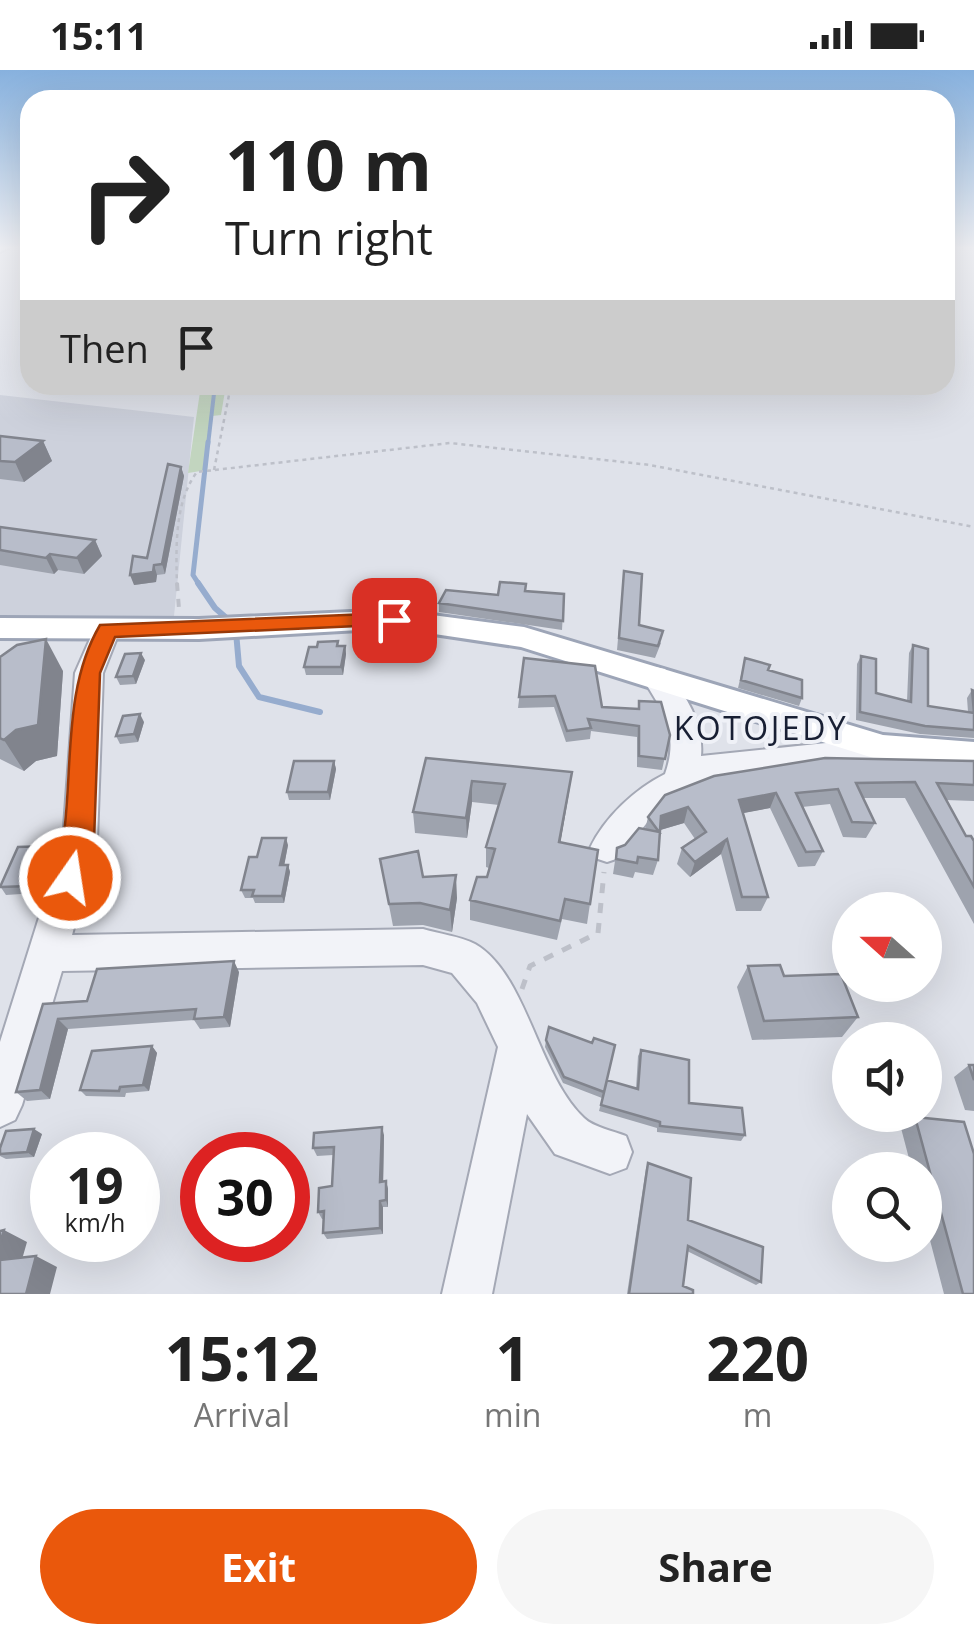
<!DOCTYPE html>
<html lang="en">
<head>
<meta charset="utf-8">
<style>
	body { margin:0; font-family:"Open Sans",sans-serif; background:#f6f6f6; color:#222; height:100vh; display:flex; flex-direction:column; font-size:38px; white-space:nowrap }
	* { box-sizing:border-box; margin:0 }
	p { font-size:32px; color:#767676 }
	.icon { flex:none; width:55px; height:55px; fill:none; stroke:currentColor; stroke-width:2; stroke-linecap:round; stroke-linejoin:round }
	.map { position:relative; height:1224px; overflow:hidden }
	.panel { display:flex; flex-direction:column; background:#fff; flex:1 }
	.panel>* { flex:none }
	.top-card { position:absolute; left:20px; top:20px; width:935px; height:305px; border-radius:30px; box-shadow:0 10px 40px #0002; background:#fff; color:#222; overflow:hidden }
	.needle { width:65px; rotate:291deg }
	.tools { position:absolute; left:832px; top:822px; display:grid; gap:20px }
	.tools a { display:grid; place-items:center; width:110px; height:110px; border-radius:50%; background:#fff; box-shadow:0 10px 40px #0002; font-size:50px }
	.speed { position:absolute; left:30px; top:1062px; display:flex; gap:20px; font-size:50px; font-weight:700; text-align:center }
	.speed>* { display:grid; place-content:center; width:130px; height:130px; border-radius:50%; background:#fff; box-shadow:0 10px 40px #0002; line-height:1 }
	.speed small { font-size:25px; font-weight:400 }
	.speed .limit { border:15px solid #d22; background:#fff; color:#111 }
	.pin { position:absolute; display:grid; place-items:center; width:85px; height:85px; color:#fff; margin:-42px; border-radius:20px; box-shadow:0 5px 15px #0006 }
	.me { position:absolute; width:110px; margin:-55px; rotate:13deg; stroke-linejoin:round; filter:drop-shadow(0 0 8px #0008) }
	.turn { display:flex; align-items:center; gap:35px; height:210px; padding:0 40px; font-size:45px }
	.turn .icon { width:130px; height:130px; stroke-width:2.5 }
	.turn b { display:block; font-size:70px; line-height:85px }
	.then { display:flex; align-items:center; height:95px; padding:0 40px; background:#0003; gap:20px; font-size:38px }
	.eta { display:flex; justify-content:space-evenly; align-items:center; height:170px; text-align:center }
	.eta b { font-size:60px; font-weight:700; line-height:70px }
	.cta { display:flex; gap:20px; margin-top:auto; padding:20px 40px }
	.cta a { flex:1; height:115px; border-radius:60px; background:#ea580c; color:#fff; font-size:40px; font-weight:700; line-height:115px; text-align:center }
	.cta a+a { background:#f6f6f6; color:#222 }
	.status { display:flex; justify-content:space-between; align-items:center; height:70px; padding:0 50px; background:#fff; direction:ltr }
	.status svg { height:28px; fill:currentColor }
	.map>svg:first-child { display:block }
	.built { fill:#cdd1dc }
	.green { fill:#c2d5bf }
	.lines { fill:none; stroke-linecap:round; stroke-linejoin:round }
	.stream-far2 { stroke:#96acce; stroke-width:4 }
	.stream-far1 { stroke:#96acce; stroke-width:5 }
	.stream { stroke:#96acce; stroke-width:6 }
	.minor-casing { stroke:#a4a8b5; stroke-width:4 }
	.major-casing { stroke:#9da5b7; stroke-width:6 }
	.path-far2 { stroke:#bdc0c9; stroke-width:2.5; stroke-dasharray:4 4; stroke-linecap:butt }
	.path-far1 { stroke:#bdc0c9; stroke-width:4; stroke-dasharray:8 8; stroke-linecap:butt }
	.path { stroke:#bdc0c9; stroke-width:5; stroke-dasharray:10 10; stroke-linecap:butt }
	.minor { fill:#f2f3f8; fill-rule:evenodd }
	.major { fill:#fff; fill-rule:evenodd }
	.wall { fill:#9ea3ae }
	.shaded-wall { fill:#81848d }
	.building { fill:#b8bdca; stroke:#81848d; stroke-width:2.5 }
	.route { fill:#ea580c; stroke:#983908; stroke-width:2.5 }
	.labels { text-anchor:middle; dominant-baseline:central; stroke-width:8; stroke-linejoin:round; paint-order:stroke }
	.quarter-label { font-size:32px; letter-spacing:2.5px; fill:#181f33; stroke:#eff1f7 }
</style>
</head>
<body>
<div class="status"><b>15:11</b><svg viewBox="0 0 49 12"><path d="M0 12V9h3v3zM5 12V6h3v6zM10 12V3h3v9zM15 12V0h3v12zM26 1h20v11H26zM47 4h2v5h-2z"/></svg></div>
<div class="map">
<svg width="974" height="1224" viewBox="0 0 974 1224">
	<rect width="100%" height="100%" fill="#dfe2ea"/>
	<path class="built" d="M0 325 194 347 174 546 54 560 0 558Z"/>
	<path class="green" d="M201 315H226L221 345 212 346 207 400 188 403Z"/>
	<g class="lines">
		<path class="stream-far2" d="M208 375 215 315"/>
		<path class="stream-far1" d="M200 516 193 505 208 372"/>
		<path class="stream" d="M198 513 215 538 231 552
			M236 562 239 596 259 627 320 642"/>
		<defs>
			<path id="minor" d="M0 177H10L0 182Z
				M107 552 120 560 103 603 97 771 72 865 423 859C439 864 460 866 475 874 527 904 538 1005 584 1048 593 1057 613 1061 626 1066L632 1082 626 1098 610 1104 555 1084 527 1044 492 1224H442L498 977 477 933 452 903 423 895 62 901 22 1035 15 1050 0 1057V972L63 771 75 603 94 560Z
				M655 597 665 599C685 625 704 651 701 686L883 667 894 670 898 678 894 686 883 689 716 705 661 735 619 788 607 792 595 788 590 778C605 747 635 719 665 704 680 662 662 640 641 606L645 599Z"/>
			<path id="major" d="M394 540 524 557 883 665 974 672V700L883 691 521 577 394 558 199 569 0 568V548L199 549Z"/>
		</defs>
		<use href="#minor" class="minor-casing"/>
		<use href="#major" class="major-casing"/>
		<path class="path-far2" d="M214 400 231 315
			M177 516C176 479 174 432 197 402L450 373 650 395 974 457"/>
		<path class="path-far1" d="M177 513 179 539"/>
		<path class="path" d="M522 919 530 896 598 863 604 802"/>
		<use href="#minor" class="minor"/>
		<use href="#major" class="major"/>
	</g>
	<path class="wall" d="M0 366 43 371 52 391 24 412 0 409Z
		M181 397 184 406 165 504 157 505 156 512 134 515 147 488Z
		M0 457 95 470 102 486 84 504 58 500 54 504 0 495Z
		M624 501 639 555 661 573 655 588 617 580Z
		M526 521 564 524 562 560 439 542V533Z
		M913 575 928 636 968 642 967 628 972 620 974 621V668L920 664 856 650 857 594 861 586 876 623 907 631 909 583Z
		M338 576H345L346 584 343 605H306L304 597Z
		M0 587 63 601 57 686 36 691 24 701 0 689Z
		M524 588 602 637 638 639 639 631 670 665 662 700 637 697V667L591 661 590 669 566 672 554 637 518 638Z
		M745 588 768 600 802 628 799 636 738 618Z
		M145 590 136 614 120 615 116 607Z
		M144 652 138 672 120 674 116 666Z
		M426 688 572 702 560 773 598 780 587 854 562 849 557 870 470 850V830L487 807 489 798 486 797V777L499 735 472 732 467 768 415 763 413 742Z
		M334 691 336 699 330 730H289L287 722Z
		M974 691V731L946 730 966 766 974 771V854L905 728H863L875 753 866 768 843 767 830 734 802 737 823 781 815 796 798 797 770 738 743 743 768 827 761 841H736L721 784 690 807 677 794 682 778 695 769 684 753 660 760 658 790 653 805 635 802 633 808 613 804 617 778 625 775 645 760 648 747 665 725Z
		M288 775 284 795H288L290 802 284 833H255L253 828H245L241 820 257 787Z
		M48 776 53 784 36 823 6 825 0 816Z
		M380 789 423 807 457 828 452 862 423 855 393 856Z
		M748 896 784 906 858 947 842 967 752 970 737 917Z
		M239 902 230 957 200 959 194 950 68 959 50 1029 27 1031 16 1022 43 934 87 931Z
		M546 970 615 975 602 1028 563 1013 545 977Z
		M152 976 157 983 149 1021 126 1023 125 1027 86 1026 80 1020Z
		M641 980 689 1033 745 1065 741 1071 657 1062V1058L599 1041 607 1010 636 1019 638 986Z
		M969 995H974V1041L965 1040 954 1007Z
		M915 1047 974 1224H944L925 1151V1100H912L901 1058Z
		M42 1064 34 1087 6 1089 0 1086V1078Z
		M384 1065 383 1112 386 1111 388 1119V1137H383V1164L327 1169 323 1163 324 1149H322L318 1142 332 1116 333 1085 317 1086 313 1078Z
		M648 1093 688 1150 761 1212 756 1215 687 1181 683 1216 693 1224H627L646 1098Z"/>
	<path class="shaded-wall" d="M43 371 52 391 24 412 15 392Z
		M181 397 184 406 165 504 162 494Z
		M95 470 102 486 84 504 77 488Z
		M50 484 58 500 54 504 46 488Z
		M154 495 157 505 156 512 134 515 130 505Z
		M46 569 63 601 57 686 36 691 24 701 4 670Z
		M345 576 346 584 343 605 341 597Z
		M141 583 145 590 136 614 133 606Z
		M140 644 144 652 138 672 134 664Z
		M334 691 336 699 330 730 328 722Z
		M572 702 569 723 557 793 559 772Z
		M472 711V732L467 768 466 748Z
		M776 723 770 738 733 745 739 730Z
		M688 737 684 753 657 761 661 746Z
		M286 768 288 775 283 802 280 795Z
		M727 769 721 784 690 807 695 792Z
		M48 776 53 784 36 823 30 816Z
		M288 795 290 802 284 833 282 826Z
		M456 805 457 828 452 862 450 840Z
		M234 891 239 902 230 957 224 947Z
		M58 949 68 959 50 1029 40 1020Z
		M152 976 157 983 149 1021 143 1015Z
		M382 1057 384 1065 383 1119 380 1112Z
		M34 1059 42 1064 34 1087 27 1082Z
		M386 1111 388 1119V1137L386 1130Z
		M380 1131 383 1137V1164L380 1158Z
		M4 1160 27 1172 19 1200 0 1192V1175Z
		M36 1186 57 1197 50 1224H26Z"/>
	<path class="building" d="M0 366 43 371 15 392 0 391Z
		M168 394 181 397 162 494 154 495 153 502 130 505 133 486 147 488Z
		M0 457 95 470 77 488 50 484 46 488 0 480Z
		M624 501 642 504 639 555 663 561 658 576 619 568Z
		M500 512 526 514 525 521 564 524 563 551 439 533 446 520 498 525Z
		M46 569 38 655 16 660 4 670 0 668V587L17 575Z
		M338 571 337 576H345L341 597H304L309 577H317L318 572Z
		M913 575 928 579V636L974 643 972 620 974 621V660L925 656 860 642 861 586 876 589V623L911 632Z
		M141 583 133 606 116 607 125 584Z
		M524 588 595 596 602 637 639 639V631L661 632 670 665 665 689 639 686V656L588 649 591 658 567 661 555 626 519 627Z
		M745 588 770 595 768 600 802 610V628L741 610Z
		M140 644 134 664 116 666 123 646Z
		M426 688 572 702 559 772 598 780 590 834 565 829 560 851 470 830 477 807H487L495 779 486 777 505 714 472 711 466 748 413 742Z
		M825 688 974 691V715L937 713 966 766H971L974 771V817L915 712 856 713 875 753 852 752 838 719 796 723 823 781 806 782 776 723 739 730 768 827H742L727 769 695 792 682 778 706 762 688 737 661 746 658 790 638 787 637 793 616 789 617 778 625 775 639 758 659 762 648 747 665 725 714 706Z
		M294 691H334L328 722H287Z
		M262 768H286L280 795H288L282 826H252L254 820H241L249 787H257Z
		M48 776 30 816 0 817 18 777Z
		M418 781 423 807 456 805 450 840 420 833 389 834 380 789Z
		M234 891 224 947 194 949 196 939 58 949 40 1020 16 1022 43 934 87 931 97 899Z
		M780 895 784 906 841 904 858 947 764 951 748 896Z
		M549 957 592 973 594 968 615 975 604 1022 564 1007 546 970Z
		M152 976 143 1015 120 1017 119 1021 80 1020 92 981Z
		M641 980 689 990V1033L742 1038 745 1065 660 1056V1052L601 1035 607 1010 638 1019Z
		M969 995H974V1010Z
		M915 1047 964 1052 974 1084V1224H963Z
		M382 1057 380 1112 386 1111V1130L380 1131V1158L323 1163 324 1141 318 1142 319 1118 332 1116 334 1077 313 1078 314 1063Z
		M34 1059 27 1082 0 1084V1078L6 1061Z
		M648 1093 691 1108 688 1150 763 1177 761 1212 688 1176 683 1216 693 1220V1224H629Z
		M4 1160 0 1175V1161Z
		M36 1186 26 1224H0V1190Z"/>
	<linearGradient id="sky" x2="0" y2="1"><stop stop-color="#87b1de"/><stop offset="0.51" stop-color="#f1f2f6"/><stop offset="1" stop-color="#f1f2f6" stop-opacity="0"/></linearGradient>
	<rect width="974" height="349" fill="url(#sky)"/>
	<path class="route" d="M394 543 401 545 404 550 401 554 115 567 100 603 94 771 80 817 70 821 60 817 55 808C79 726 56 630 100 555Z"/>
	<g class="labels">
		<g class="quarter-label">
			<text x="761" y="657">KOTOJEDY</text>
		</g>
	</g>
</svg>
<div class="tools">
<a><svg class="needle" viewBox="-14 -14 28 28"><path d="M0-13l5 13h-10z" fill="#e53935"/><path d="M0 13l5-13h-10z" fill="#767676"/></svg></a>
<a><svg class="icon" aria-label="sound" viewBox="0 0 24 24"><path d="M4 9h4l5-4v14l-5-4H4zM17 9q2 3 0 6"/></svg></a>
<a><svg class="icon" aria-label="search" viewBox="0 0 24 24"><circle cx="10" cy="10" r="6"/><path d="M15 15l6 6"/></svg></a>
</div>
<div class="speed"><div>19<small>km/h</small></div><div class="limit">30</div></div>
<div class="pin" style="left:394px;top:550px;background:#d93025"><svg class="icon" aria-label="arrive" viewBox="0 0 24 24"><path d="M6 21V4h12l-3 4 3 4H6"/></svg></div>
<svg class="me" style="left:70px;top:808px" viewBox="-20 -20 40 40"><circle r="17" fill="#ea580c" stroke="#fff" stroke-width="3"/><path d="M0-11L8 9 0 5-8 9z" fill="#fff"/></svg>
<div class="top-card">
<div class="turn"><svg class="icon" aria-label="right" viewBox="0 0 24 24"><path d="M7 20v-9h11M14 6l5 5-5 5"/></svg><div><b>110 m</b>Turn right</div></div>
<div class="then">Then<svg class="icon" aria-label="arrive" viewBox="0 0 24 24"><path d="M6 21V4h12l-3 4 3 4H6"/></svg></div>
</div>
</div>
<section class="panel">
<div class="eta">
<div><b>15:12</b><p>Arrival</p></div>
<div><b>1</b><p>min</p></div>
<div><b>220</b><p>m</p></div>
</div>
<div class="cta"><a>Exit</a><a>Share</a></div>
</section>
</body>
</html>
